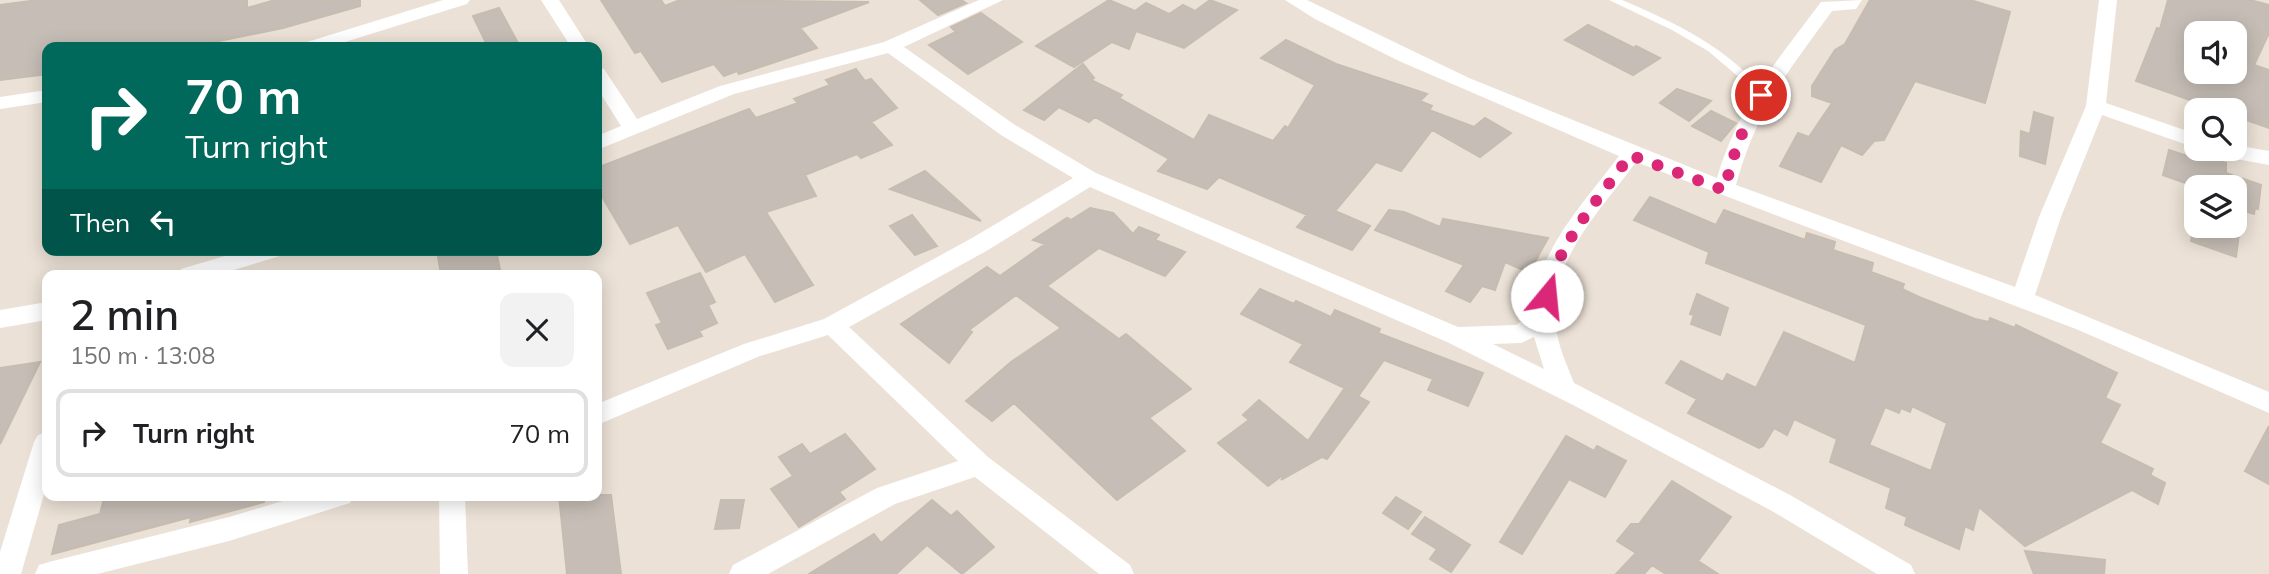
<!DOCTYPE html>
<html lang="en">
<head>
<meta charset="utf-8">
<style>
	body { margin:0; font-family:Mulish,sans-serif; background:#f2f2f2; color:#202124; height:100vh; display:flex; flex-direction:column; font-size:26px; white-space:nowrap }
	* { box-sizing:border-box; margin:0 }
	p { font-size:23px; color:#757577 }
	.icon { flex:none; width:38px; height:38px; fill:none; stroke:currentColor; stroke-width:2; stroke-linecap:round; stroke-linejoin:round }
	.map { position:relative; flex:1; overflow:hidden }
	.sheet { position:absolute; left:42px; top:270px; width:560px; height:231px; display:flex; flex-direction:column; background:#fff; border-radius:14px; box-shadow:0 4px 18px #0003 }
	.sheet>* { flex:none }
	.banner { position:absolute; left:42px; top:42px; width:560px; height:214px; border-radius:14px; box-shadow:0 4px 18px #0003; background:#00695c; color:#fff; overflow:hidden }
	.buttons { position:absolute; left:2184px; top:21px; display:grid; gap:14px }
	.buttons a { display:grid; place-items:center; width:63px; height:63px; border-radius:14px; background:#fff; box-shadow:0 4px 18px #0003; font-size:35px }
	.pin { position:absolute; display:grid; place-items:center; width:60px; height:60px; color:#fff; margin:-30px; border:4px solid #fff; border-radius:50%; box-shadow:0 2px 7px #0007 }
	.me { position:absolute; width:77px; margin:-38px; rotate:17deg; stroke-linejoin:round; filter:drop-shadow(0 0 5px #0008) }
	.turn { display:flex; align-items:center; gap:24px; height:147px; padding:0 28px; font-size:32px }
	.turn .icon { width:91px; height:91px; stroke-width:2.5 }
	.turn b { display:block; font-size:49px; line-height:60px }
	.then { display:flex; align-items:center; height:66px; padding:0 28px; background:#0003; gap:14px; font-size:26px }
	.round { display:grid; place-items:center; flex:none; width:74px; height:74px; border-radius:14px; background:#f2f2f2 }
	.headline { display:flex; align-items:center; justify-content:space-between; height:119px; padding:0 28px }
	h1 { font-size:42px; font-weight:600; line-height:52px }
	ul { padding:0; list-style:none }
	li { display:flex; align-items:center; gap:21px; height:88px; margin:0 14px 10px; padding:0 14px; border:4px solid #e0e0e0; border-radius:14px }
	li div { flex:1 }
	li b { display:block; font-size:26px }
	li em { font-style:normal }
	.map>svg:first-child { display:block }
	.building { fill:#c6beb6; stroke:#c6bdb0; stroke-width:2; fill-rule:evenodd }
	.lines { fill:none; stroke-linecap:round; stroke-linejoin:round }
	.lane { fill:#fff; fill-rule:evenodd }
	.street { fill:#fff; fill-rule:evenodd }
	.route { stroke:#db2777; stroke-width:12; stroke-dasharray:0 21.6 }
</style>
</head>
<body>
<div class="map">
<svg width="2269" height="574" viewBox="0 0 2269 574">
	<rect width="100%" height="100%" fill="#ebe1d6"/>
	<path class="building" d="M38 0H247V8L275 0H360V6L283 28 209 43 207 47H47V74L0 80V5Z
		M601 0H661L665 6 680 0 869 2 800 28 817 48 739 74 737 71 724 76 714 64 662 82 641 51 635 53Z
		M920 0H961L966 3 938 15Z
		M1109 0 1135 11 1146 3 1169 14 1183 5 1195 11 1210 0 1237 10 1184 48 1136 31 1129 49 1112 42 1074 67 1036 46Z
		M1870 0H1970L2010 12 1985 103 1915 81 1884 140 1874 141 1862 155 1841 145 1821 182 1780 166 1798 133 1809 137 1832 103 1812 96V86L1835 50 1845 44Z
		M2168 0H2250L2269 5V33L2254 65 2269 70V128L2235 116V110H2205L2207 106 2136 81 2157 28 2160 29ZM2196 33H2235V72H2196Z
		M499 8 520 47H488L473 16Z
		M981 13 1022 42 968 74 929 45 956 32 951 27Z
		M1588 25 1634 48 1636 46 1660 58 1633 75 1565 40Z
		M1286 40 1336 64 1427 94 1420 101 1432 106 1429 110 1474 127 1485 118 1511 133 1480 157 1432 130 1401 171 1376 162 1335 211 1370 226 1352 250 1297 227 1307 215 1219 177 1207 189 1158 171 1169 159 1095 117 1089 122 1059 107 1044 120 1024 110 1083 64 1094 78 1091 80 1122 95 1119 98 1194 140 1209 115 1273 141 1285 126 1288 128 1315 85 1261 58Z
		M856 69 865 81 871 79 897 108 871 122 892 145 861 158 857 154 805 175 816 196 766 212 813 285 775 302 745 254 706 272 678 225 630 244 597 188V168L749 109 756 118 798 103 794 99 830 85 826 80Z
		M1677 89 1711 101 1689 121 1660 103Z
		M1711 111 1736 123 1721 141 1692 126Z
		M2034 112 2053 118 2045 164 2020 156 2021 131 2030 134Z
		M2169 150 2193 158 2195 153 2226 163V173L2261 185 2258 209 2255 208 2254 214 2242 210 2236 257 2191 241 2196 210V226H2235V187H2196V195L2193 194 2191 185 2163 175Z
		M925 171 981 221 890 189Z
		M1650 197 1716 225 1724 210 1805 240 1807 233 1835 242 1833 250 1873 263 1871 272 1904 284 1902 289 1919 297 1975 319 1989 322 1990 318 2015 328 2016 325 2117 373 2105 398 2120 405 2100 443 2153 469 2150 475 2165 483 2158 504 2132 490 2025 546 1979 507 1973 530 1965 526 1959 549 1905 525 1907 517 1886 508 1891 488 1830 462 1837 439 1794 419 1787 435 1774 428 1763 446 1759 448 1688 413 1697 399 1666 383 1681 361 1723 382 1727 374 1756 388 1784 332 1855 363 1866 325 1706 263 1709 252 1634 220ZM1912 406 1947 423 1931 471 1869 445 1885 407 1899 413 1901 408 1910 412Z
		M1090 208 1113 213 1133 234 1139 227 1159 235 1155 240 1185 252 1165 276 1099 248 1047 286 1119 339 1126 334 1191 389 1149 418 1185 451 1117 500 1014 403 992 421 966 401 1011 362 1061 328 1016 295 969 330 972 332 949 363 901 324 987 267 1000 276 1045 244 1033 240 1067 218 1071 220Z
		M1389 210 1404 212 1440 227 1443 219 1548 238 1531 269 1525 267 1523 270 1505 262 1495 290 1482 286 1470 302 1446 291 1464 265 1375 230Z
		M912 215 937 246 915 255 890 226Z
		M437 250H496L501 275H441Z
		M700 273 715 302 708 305 717 323 699 331 702 336 668 349 656 325 662 323 647 293Z
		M1260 289 1294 304 1296 301 1331 317 1335 310 1380 329 1378 333 1483 373 1468 406 1428 390 1433 379 1384 360 1359 395 1290 362 1303 344 1241 314Z
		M1697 294 1728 308 1720 335 1691 324 1694 315 1690 314Z
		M40 362 0 444V368Z
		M1344 389 1369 402 1327 459 1322 457 1281 480 1287 472 1268 486 1218 443 1249 420 1243 415 1259 400 1308 441Z
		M2269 426V484L2245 471Z
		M845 434 875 469 839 492 845 499 799 527 771 489 793 476 779 457 802 444 810 454Z
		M1566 436 1594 451 1597 446 1626 461 1605 497 1569 479 1522 554 1500 542Z
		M1672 481 1731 517 1698 561 1718 574H1666L1652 565 1644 574H1616L1636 553 1617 541 1631 524H1639Z
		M105 495H263L264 502 190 522 191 517 52 554 59 525 100 514Z
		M559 495H611L621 574H567Z
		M1396 497 1421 512 1408 529 1383 513Z
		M721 500H744L739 528 715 529Z
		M932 500 951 516 957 511 994 547 962 574 927 545 896 574H809L874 534 881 543Z
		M1425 517 1470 545 1451 572 1430 559 1437 549 1412 534Z
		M2025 551 2105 560 2104 574H2034Z"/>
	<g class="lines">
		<path class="lane" d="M1609 0H1622C1676 23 1729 48 1766 95L1765 97H1757L1741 79 1708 51 1672 30Z"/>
		<path class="street" d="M443 0H470L467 4 329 47H302L304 43Z
			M541 0H559L589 47H571Z
			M979 0H1003L904 47 1015 125 1096 173 1458 327 1516 325 1532 313C1537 250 1583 204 1619 156L1399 61 1315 19 1285 0H1307L1469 78 1717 178C1739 105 1776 62 1821 2L1862 0 1856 9 1832 11C1787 73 1757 109 1736 185L2015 287 2039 217 2086 106 2099 0H2117L2106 103 2196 134V148L2102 115 2061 217 2035 295 2269 392V413L2076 329 1636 162C1602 209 1546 263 1556 327 1558 346 1567 365 1574 383L1790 495 1911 565 1915 574H1877L1772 511 1575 406 1447 342 1090 187 988 250 849 327 988 457 1130 565 1134 574H1099L975 477 895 504 768 574H729L733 565 877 488 958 461 828 335 760 356 597 425V404L744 344 824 319 972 238 1073 178 1001 135 888 53 734 94 597 150V136L621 126 597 88V67L604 69 637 119 720 86 884 42ZM1534 337 1544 369 1493 344 1521 343Z
			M47 90V102L0 109V97Z
			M2235 145 2269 151V165L2220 156 2210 149H2235Z
			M245 250H283L280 256 217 275H178L181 269Z
			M47 302V320L0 328V310Z
			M47 432V484L21 574H0V552L34 442 38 435Z
			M303 495H354L350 503 229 541 97 574H35L39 565 49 562 229 517Z
			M439 495H465L468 574H440Z"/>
	</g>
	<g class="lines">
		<path class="route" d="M1547 296C1558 241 1600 199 1630 155L1724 190 1738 142 1761 95"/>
	</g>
</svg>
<div class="buttons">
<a><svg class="icon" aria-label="sound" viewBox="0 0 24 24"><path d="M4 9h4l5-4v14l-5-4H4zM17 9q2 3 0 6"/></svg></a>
<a><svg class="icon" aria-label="search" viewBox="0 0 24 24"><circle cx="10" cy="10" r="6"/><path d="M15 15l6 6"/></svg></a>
<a><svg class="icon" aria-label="layers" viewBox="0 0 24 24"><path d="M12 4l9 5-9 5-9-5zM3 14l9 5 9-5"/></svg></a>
</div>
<div class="pin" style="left:1761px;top:95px;background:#d93025"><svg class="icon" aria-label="arrive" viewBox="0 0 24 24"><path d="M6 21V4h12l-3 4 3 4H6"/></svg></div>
<svg class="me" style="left:1547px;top:296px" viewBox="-20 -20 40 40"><circle r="19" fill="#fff"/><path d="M0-13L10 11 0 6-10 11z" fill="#db2777"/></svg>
<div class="banner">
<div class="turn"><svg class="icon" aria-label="right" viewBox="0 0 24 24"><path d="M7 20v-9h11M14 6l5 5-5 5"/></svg><div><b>70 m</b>Turn right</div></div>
<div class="then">Then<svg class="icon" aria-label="left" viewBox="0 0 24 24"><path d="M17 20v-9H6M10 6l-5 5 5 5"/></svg></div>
</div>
<section class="sheet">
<div class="headline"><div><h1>2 min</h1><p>150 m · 13:08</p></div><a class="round"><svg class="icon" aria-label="close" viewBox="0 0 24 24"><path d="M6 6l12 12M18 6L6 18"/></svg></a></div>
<ul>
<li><svg class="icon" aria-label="right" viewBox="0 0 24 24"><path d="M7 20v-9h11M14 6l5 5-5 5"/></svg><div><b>Turn right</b></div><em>70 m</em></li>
</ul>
</section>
</div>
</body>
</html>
